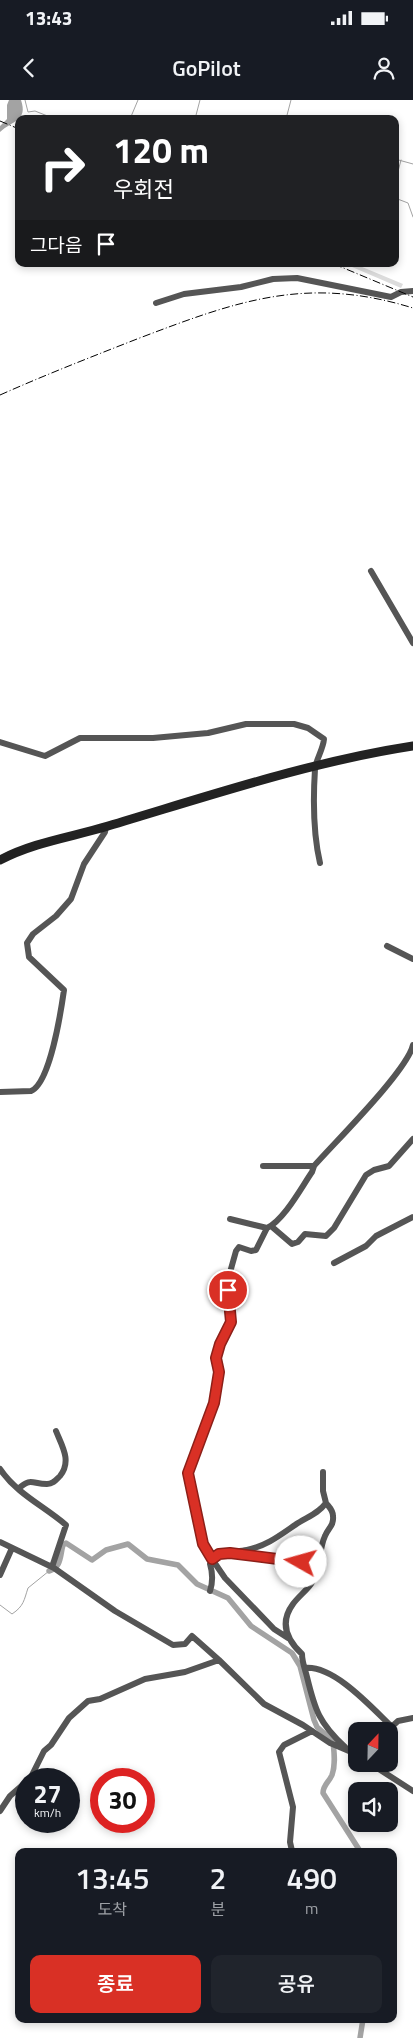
<!DOCTYPE html>
<html lang="ko">
<head>
<meta charset="utf-8">
<style>
	body { margin:0; font-family:"Titillium Web","Noto Sans KR",sans-serif; background:#20242c; color:#f1f3f6; height:100vh; display:flex; flex-direction:column; font-size:19px; white-space:nowrap }
	* { box-sizing:border-box; margin:0 }
	p { font-size:16px; color:#9ea1a6 }
	.icon { flex:none; width:28px; height:28px; fill:none; stroke:currentColor; stroke-width:2; stroke-linecap:round; stroke-linejoin:round }
	.map { position:relative; flex:1; overflow:hidden }
	.panel { position:absolute; left:15px; top:1748px; width:382px; height:175px; display:flex; flex-direction:column; background:#171b24; border-radius:10px; box-shadow:0 2px 8px #0003 }
	.panel>* { flex:none }
	.banner { position:absolute; left:15px; top:15px; width:384px; height:152px; border-radius:10px; box-shadow:0 2px 8px #0003; background:#202124; color:#fff; overflow:hidden }
	.needle { width:32px; rotate:22deg }
	.tools { position:absolute; left:348px; top:1622px; display:grid; gap:10px }
	.tools a { display:grid; place-items:center; width:50px; height:50px; border-radius:10px; background:#171b24; box-shadow:0 2px 8px #0003; font-size:25px }
	.speed { position:absolute; left:15px; top:1668px; display:flex; gap:10px; font-size:25px; font-weight:700; text-align:center }
	.speed>* { display:grid; place-content:center; width:65px; height:65px; border-radius:50%; background:#171b24; box-shadow:0 2px 8px #0003; line-height:1 }
	.speed small { font-size:12px; font-weight:400 }
	.speed .limit { border:8px solid #d22; background:#fff; color:#111 }
	.pin { position:absolute; display:grid; place-items:center; width:42px; height:42px; color:#fff; margin:-21px; border:2px solid #fff; border-radius:50%; box-shadow:0 1px 5px #0007 }
	.me { position:absolute; width:55px; margin:-28px; rotate:277deg; stroke-linejoin:round; filter:drop-shadow(0 0 4px #0008) }
	.turn { display:flex; align-items:center; gap:18px; height:105px; padding:0 15px; font-size:22px }
	.turn .icon { width:65px; height:65px; stroke-width:2.5 }
	.turn b { display:block; font-size:35px; line-height:42px }
	.then { display:flex; align-items:center; height:48px; padding:0 15px; background:#0003; gap:10px; font-size:19px }
	.eta { display:flex; justify-content:space-evenly; align-items:center; height:85px; text-align:center }
	.eta b { font-size:30px; font-weight:600; line-height:35px }
	.button { display:flex; gap:10px; margin-top:auto; padding:10px 15px }
	.button a { flex:1; height:58px; border-radius:10px; background:#d93025; color:#fff; font-size:20px; font-weight:600; line-height:58px; text-align:center }
	.button a+a { background:#20242c; color:#f1f3f6 }
	.status { display:flex; justify-content:space-between; align-items:center; height:35px; padding:0 25px; background:#171b24; direction:ltr }
	.status svg { height:14px; fill:currentColor }
	header { display:flex; justify-content:space-between; align-items:center; height:65px; padding:0 15px; background:#171b24; font-size:22px; font-weight:600 }
	.map>svg:first-child { display:block }
	.green { fill:#dcdcdc }
	.water { fill:#a3a3a3 }
	.lines { fill:none; stroke-linecap:round; stroke-linejoin:round }
	.stream { stroke:#a3a3a3; stroke-width:1 }
	.canal { stroke:#a3a3a3; stroke-width:5.5 }
	.minor { stroke:#555; stroke-width:6 }
	.secondary { stroke:#222; stroke-width:9 }
	.rail { stroke:#000; stroke-width:1; stroke-dasharray:8 2.5 1 2.5; stroke-linecap:butt }
	.route-casing { stroke:#8d1f18; stroke-width:12 }
	.route { stroke:#d93025; stroke-width:9 }
</style>
</head>
<body>
<div class="status"><b>13:43</b><svg viewBox="0 0 49 12"><path d="M0 12V9h3v3zM5 12V6h3v6zM10 12V3h3v9zM15 12V0h3v12zM26 1h20v11H26zM47 4h2v5h-2z"/></svg></div>
<header><svg class="icon" aria-label="back" viewBox="0 0 24 24"><path d="M15 5l-7 7 7 7"/></svg>GoPilot<svg class="icon" aria-label="person" viewBox="0 0 24 24"><circle cx="12" cy="8" r="4"/><path d="M4 21q1-7 8-7t8 7"/></svg></header>
<div class="map">
<svg width="413" height="1938" viewBox="0 0 413 1938">
	<rect width="100%" height="100%" fill="#fff"/>
	<path class="green" d="M345 164H355L403 184 401 188Z"/>
	<path class="water" d="M9 0H21C28 21 13 20 0 32V26L7 19V5Z"/>
	<g class="lines">
		<path class="stream" d="M25 0 28 12 35 11 55 19
			M130 19 138 0
			M195 19 200 0
			M286 19 291 0
			M395 59 413 64
			M395 83 401 60
			M395 98 408 103 413 117
			M0 1505 12 1514C24 1506 24 1500 28 1488L49 1471"/>
		<path class="canal" d="M49 1471C62 1467 60 1455 63 1445L66 1443 92 1460 106 1450 128 1444 147 1459 178 1465 197 1484 228 1498 251 1526 292 1553 300 1566 314 1620 317 1627 333 1641C334 1652 336 1664 332 1675 329 1682 323 1685 323 1693L360 1751
			M360 1938 363 1919"/>
		<path class="minor" d="M156 203 184 194 241 187 273 179 297 178 391 197 401 192 413 191
			M371 471 413 543
			M0 642 45 656 80 638H153L208 633 246 624H294L308 628 324 639C323 650 316 659 315 669 313 700 313 733 320 763
			M387 846 413 859
			M0 992 31 991C50 983 61 911 64 890L29 857 27 843 33 834 56 816 71 799 84 764 105 732 106 727
			M263 1066H314
			M230 1119 267 1128C284 1120 301 1088 312 1072L314 1066C335 1042 407 971 413 945
			M271 1126 292 1144 298 1142 305 1134 326 1136 334 1128 366 1075 374 1070 389 1066 413 1039
			M267 1128 256 1150 251 1151 239 1147 236 1151 229 1176 228 1190 231 1222 220 1244 216 1258 219 1272 214 1303 188 1373 203 1443 212 1459 225 1478 274 1529 288 1538
			M334 1163 366 1146 376 1136 413 1117
			M0 1369C17 1394 44 1406 66 1425L52 1467
			M18 1389C31 1377 32 1384 47 1384 53 1384 56 1380 60 1376 72 1361 62 1346 56 1331
			M326 1403C329 1407 333 1410 333 1416 334 1426 328 1428 325 1436 318 1451 321 1470 311 1484 306 1491 298 1497 293 1504 279 1523 287 1540 302 1554 302 1562 305 1569 307 1577 315 1610 319 1623 345 1647
			M0 1442 54 1468 115 1511 173 1545 185 1544 192 1536 219 1560 264 1604 303 1625 330 1643 356 1654
			M239 1454 318 1464
			M0 1475 12 1448
			M210 1491C213 1482 213 1474 210 1464 216 1450 234 1453 247 1450 266 1446 279 1436 295 1425 306 1417 317 1415 326 1403L323 1391V1372
			M305 1568C334 1565 372 1608 392 1627
			M387 1631 398 1621 413 1618
			M371 1664 413 1691
			M30 1679 44 1651 51 1645 69 1618 88 1601 100 1599 145 1579 185 1572 219 1560
			M0 1711 10 1696 26 1682
			M292 1751 290 1742 293 1707 279 1652 284 1645 312 1631"/>
		<path class="secondary" d="M0 760C34 742 72 737 108 726 209 696 309 662 413 646"/>
		<path class="rail" d="M0 21 19 29
			M334 164 413 197
			M0 295C45 275 91 257 137 239 237 201 306 175 413 208"/>
	</g>
	<g class="lines">
		<defs>
			<path id="route" d="M228 1190 231 1222 220 1244 216 1258 219 1272 214 1303 188 1373 203 1444 212 1459 219 1454 230 1453 301 1462"/>
		</defs>
		<use href="#route" class="route-casing"/>
		<use href="#route" class="route"/>
	</g>
</svg>
<div class="tools">
<a><svg class="needle" viewBox="-14 -14 28 28"><path d="M0-13l5 13h-10z" fill="#e53935"/><path d="M0 13l5-13h-10z" fill="#9ea1a6"/></svg></a>
<a><svg class="icon" aria-label="sound" viewBox="0 0 24 24"><path d="M4 9h4l5-4v14l-5-4H4zM17 9q2 3 0 6"/></svg></a>
</div>
<div class="speed"><div>27<small>km/h</small></div><div class="limit">30</div></div>
<div class="pin" style="left:228px;top:1190px;background:#d93025"><svg class="icon" aria-label="arrive" viewBox="0 0 24 24"><path d="M6 21V4h12l-3 4 3 4H6"/></svg></div>
<svg class="me" style="left:301px;top:1462px" viewBox="-20 -20 40 40"><circle r="19" fill="#fff"/><path d="M0-13L10 11 0 6-10 11z" fill="#d93025"/></svg>
<div class="banner">
<div class="turn"><svg class="icon" aria-label="right" viewBox="0 0 24 24"><path d="M7 20v-9h11M14 6l5 5-5 5"/></svg><div><b>120 m</b>우회전</div></div>
<div class="then">그다음<svg class="icon" aria-label="arrive" viewBox="0 0 24 24"><path d="M6 21V4h12l-3 4 3 4H6"/></svg></div>
</div>
<section class="panel">
<div class="eta">
<div><b>13:45</b><p>도착</p></div>
<div><b>2</b><p>분</p></div>
<div><b>490</b><p>m</p></div>
</div>
<div class="button"><a>종료</a><a>공유</a></div>
</section>
</div>
</body>
</html>
